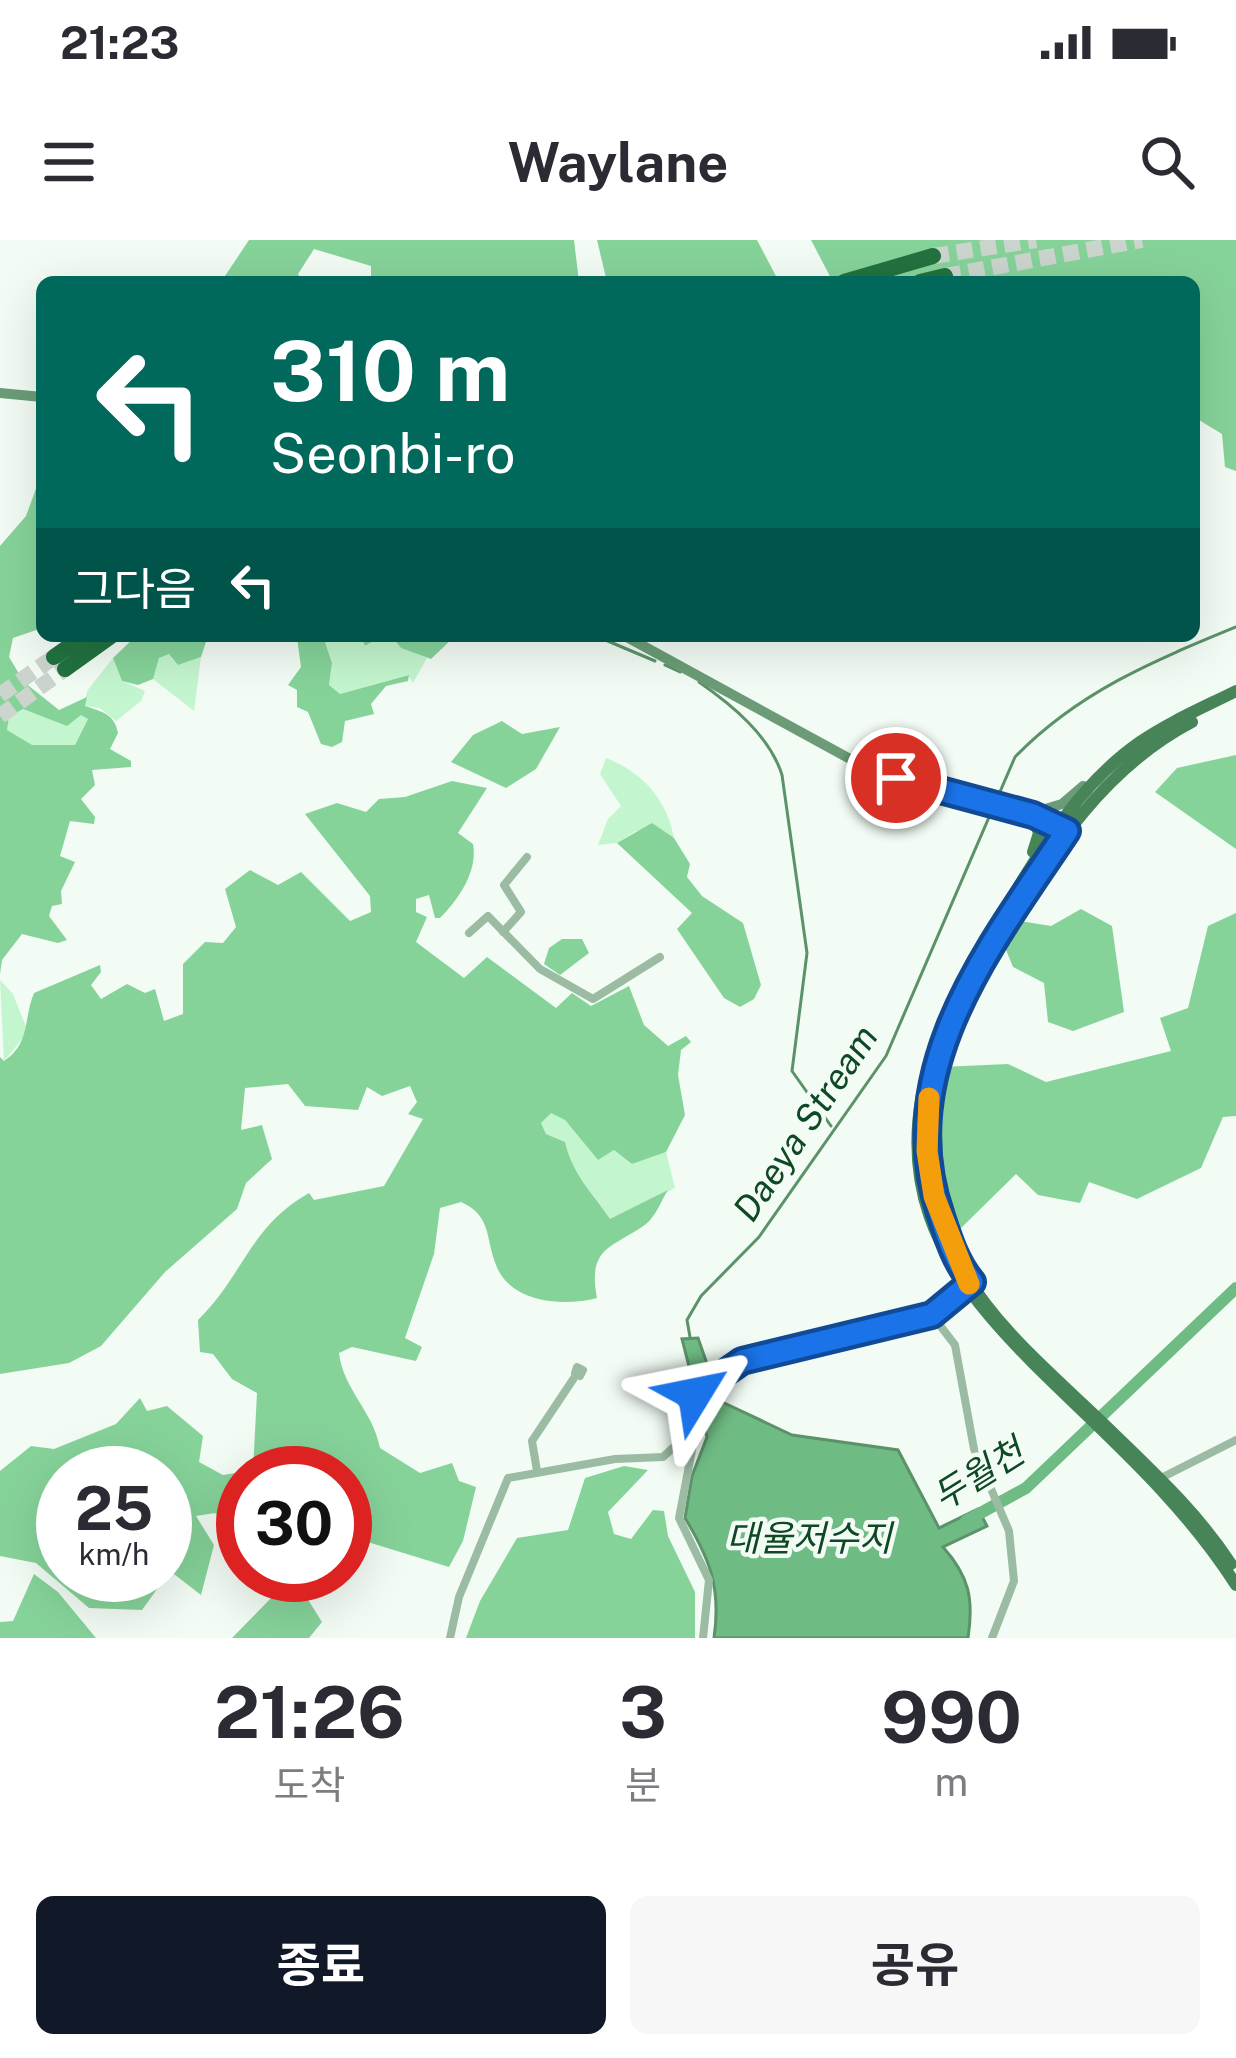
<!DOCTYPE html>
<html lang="ko">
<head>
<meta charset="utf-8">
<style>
	body { margin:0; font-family:"Public Sans","Noto Sans KR",sans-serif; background:#f7f7f7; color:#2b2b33; height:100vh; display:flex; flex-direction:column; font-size:45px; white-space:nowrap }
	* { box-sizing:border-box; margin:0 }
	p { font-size:39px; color:#7c7c81 }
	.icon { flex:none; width:66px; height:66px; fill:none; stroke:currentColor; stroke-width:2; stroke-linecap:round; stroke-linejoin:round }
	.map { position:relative; height:1398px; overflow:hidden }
	.panel { display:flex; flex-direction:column; background:#fff; flex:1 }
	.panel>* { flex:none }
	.guide { position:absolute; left:36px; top:36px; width:1164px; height:366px; border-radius:18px; box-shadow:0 12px 48px #0002; background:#00695c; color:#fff; overflow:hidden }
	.speed { position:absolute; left:36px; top:1206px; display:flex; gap:24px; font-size:60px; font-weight:700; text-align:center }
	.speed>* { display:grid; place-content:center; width:156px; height:156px; border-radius:50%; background:#fff; box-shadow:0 12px 48px #0002; line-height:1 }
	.speed small { font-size:30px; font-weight:400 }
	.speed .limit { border:18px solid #d22; background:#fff; color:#111 }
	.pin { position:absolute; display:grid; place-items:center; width:102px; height:102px; color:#fff; margin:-51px; border:6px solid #fff; border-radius:50%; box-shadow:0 3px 12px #0007 }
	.me { position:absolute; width:132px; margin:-66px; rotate:55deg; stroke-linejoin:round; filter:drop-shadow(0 0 9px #0008) }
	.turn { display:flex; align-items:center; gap:42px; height:252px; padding:0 36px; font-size:54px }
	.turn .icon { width:156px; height:156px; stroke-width:2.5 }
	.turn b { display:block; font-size:84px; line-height:102px }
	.then { display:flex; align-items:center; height:114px; padding:0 36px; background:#0003; gap:24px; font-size:45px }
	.eta { display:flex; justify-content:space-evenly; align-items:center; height:204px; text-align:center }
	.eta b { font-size:72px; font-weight:700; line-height:84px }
	.cta { display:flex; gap:24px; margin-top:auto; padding:24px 36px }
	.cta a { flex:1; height:138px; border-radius:18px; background:#111827; color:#fff; font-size:48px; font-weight:700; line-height:138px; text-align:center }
	.cta a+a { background:#f7f7f7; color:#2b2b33 }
	.status { display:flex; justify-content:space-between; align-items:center; height:84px; padding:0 60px; background:#fff; direction:ltr }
	.status svg { height:33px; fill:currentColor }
	header { display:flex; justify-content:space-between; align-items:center; height:156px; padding:0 36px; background:#fff; font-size:54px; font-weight:700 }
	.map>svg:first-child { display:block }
	.green { fill:#c3f5ce }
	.forest { fill:#86d39a; fill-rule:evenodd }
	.water { fill:#6fbb84; stroke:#5c926a; stroke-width:3 }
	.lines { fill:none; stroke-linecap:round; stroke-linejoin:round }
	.stream { stroke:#5c926a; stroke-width:3 }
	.river { stroke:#6fbb84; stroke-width:12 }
	.highway-tunnel { stroke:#cbd4cd; stroke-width:16; stroke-dasharray:16 8; stroke-linecap:butt }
	.street { stroke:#9bbba2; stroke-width:8 }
	.secondary { stroke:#6b9c77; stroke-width:10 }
	.primary { stroke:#478559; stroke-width:12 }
	.highway { stroke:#22723f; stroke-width:16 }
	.route-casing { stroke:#114b97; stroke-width:30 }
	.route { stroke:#1a73e8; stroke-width:21 }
	.slow { stroke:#f59e0b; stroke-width:21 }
	.labels { text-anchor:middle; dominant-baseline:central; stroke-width:9; stroke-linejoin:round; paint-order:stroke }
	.water-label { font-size:36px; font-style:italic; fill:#0e4824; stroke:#f2fcf4 }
</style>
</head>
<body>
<div class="status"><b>21:23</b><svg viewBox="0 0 49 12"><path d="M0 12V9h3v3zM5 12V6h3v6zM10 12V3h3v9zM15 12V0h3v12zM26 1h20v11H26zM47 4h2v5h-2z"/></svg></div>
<header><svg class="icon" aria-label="menu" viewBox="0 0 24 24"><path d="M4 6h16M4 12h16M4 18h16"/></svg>Waylane<svg class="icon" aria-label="search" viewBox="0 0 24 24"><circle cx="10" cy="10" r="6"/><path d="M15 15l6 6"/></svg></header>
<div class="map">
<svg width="1236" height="1398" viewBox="0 0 1236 1398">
	<rect width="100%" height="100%" fill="#f2fcf4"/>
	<path class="green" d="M323 396H361L365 406 380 397 394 398 401 408 427 418 413 443 408 435 340 454 329 445 332 423Z
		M169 414 178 425 201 417 194 471 153 439 158 418Z
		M113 418 122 441 145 451 141 461 116 481 100 468 84 466 87 451Z
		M23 469 67 485 82 474 88 479 75 505H31L7 490 9 477Z
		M606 518C642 532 667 559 674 598L636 591 617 603 598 605 608 579 621 566 600 534Z
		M0 740 13 754 28 792 4 821Z
		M551 872 565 880 598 920 614 910 632 924 666 912 675 948 610 980C591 951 573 935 565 902L546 894 541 883Z"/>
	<path class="forest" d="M249 0H574L579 42H371V26L314 9 298 34 303 42H221Z
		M597 0H757L777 38 607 42Z
		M811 0H1236V231L1225 227 1222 194 1194 177V42H833Z
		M42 232V388L13 398 9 417 24 442 59 470 87 457 85 466C102 472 114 473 118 493L110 509 131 521V527L92 530 95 545 81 559 95 577 94 584 70 581 60 616 75 622 61 651 62 664 52 666 49 676 67 700 58 703 22 694 2 720 0 734V306L26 276ZM23 469 67 486 81 475 88 479 75 505H32L7 490 9 477Z
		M136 396H202L206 402 201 417 178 425 169 414 159 418 153 439 138 445 122 441 113 418Z
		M274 396H323L332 423 329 445 340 454 409 435 408 441 386 446 371 464 374 474 345 481 342 502 332 507 321 504 308 472 297 467V450L288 445 301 427 297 398Z
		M361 396H455L431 419 401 408 393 398 380 397 365 406Z
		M502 481 522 494 560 487 536 529 506 548 451 522 473 495Z
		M1236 515V609L1155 552 1177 528Z
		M452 541 487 548 458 593 473 604C478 631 459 659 440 678H435L429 655 416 659V672L427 677 416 702 464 738 487 717 556 768 572 753 591 766 629 746 644 785 668 806 686 796 691 802 681 810 678 835 685 875 666 912 632 924 614 910 598 920 565 880 551 873 541 883 546 894 565 902C573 935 591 951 610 979L668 950C661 961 656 976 646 984 613 1008 587 1006 597 1058 564 1067 510 1063 496 1025 485 997 492 976 461 962L440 968 434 1014 405 1098 422 1107 416 1121 352 1107 339 1113C343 1149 373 1171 380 1208L420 1233 452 1223 459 1241 476 1247 463 1301 449 1327 371 1303 345 1307V1233H243V1302L215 1273 196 1276 214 1305 201 1355 170 1331 142 1370 89 1368 36 1323 0 1316V1231L31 1206 54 1209 116 1184 140 1158 147 1171 167 1166 203 1196 199 1222 223 1235 253 1230 257 1153 232 1139 213 1114 200 1112 198 1080C244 1035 249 987 309 953L314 960 384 946 423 879 408 874 417 862 410 846 382 856 367 847 358 870 305 866 288 844 245 848 241 890 262 885 272 919 246 943 237 969 165 1032 101 1106 69 1123 0 1134V817L4 821C31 803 23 779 34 753L100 725 101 732 91 745 101 759 127 744 145 753 155 749 164 781 183 774V724L205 702 223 703 236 687 225 649 250 630 278 645 301 632 350 681 371 672 370 656 305 574 337 563 366 572 379 559 405 557ZM63 1233H165V1335H63L59 1279Z
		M652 583 674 598 690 624 687 637 702 656 743 683 761 745 754 759 740 767 724 758 677 689 692 673 617 603Z
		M1081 669 1112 686 1124 772 1073 791 1048 782 1044 743 1013 727 1004 705 1020 681 1051 686Z
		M1236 673V876L1223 877 1201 928 1137 959 1089 942 1080 963 1038 955 1016 934 960 989 950 981 932 887 941 827 1008 824 1046 842 1171 811 1160 778 1188 768 1208 686Z
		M562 699H582L589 713 560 735 544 724 549 708Z
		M624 1226 648 1230 608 1272 614 1294 631 1299 653 1270 664 1271 668 1296 695 1352V1398H466L480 1361 517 1298 568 1290 585 1238Z
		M34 1334 58 1352 96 1398H0V1382L13 1381Z
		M265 1335H308L302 1350 322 1382 309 1398H232L274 1355Z"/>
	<path class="water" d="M698 1098 720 1161 792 1195 898 1210 939 1288 978 1269 987 1286 943 1307C969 1336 974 1359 968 1398H714C721 1349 711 1321 685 1278L692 1236 707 1197 682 1099Z"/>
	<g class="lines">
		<path class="stream" d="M596 396 655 421
			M665 425 680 432
			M699 442C732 465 770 496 782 535L807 713 792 831 831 886
			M690 1097 687 1080 701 1056 759 997 886 816 1015 517C1078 452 1153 421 1236 387"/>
		<path class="river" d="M966 1281 1026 1248 1236 1048"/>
		<path class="highway-tunnel" d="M933 16 1036 0
			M945 36 1142 0
			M0 455 54 417
			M0 476 65 429"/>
		<path class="street" d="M503 692 521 672 504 645 527 617
			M469 693 488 676 540 729 593 759 660 717
			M932 1075 955 1105 974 1209 1009 1291 1014 1341 992 1398
			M577 1127 583 1130 580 1136 575 1133Z
			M695 1154 742 1121 932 1075 971 1042
			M691 1159 692 1210 679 1278 709 1340 703 1398
			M537 1231 532 1201 576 1135
			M1159 1239 1236 1200
			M450 1398 459 1357 508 1238 615 1219 663 1217 690 1192"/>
		<path class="secondary" d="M0 153 42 157
			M625 396 874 532 1033 575 1065 589
			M1035 572 1062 564 1083 546 1088 548"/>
		<path class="primary" d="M1236 451C1204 467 1169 482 1140 502 1071 550 1032 625 990 694 778 1039 1082 1105 1236 1345
			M1192 482C1102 529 1052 611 999 695 932 802 896 908 962 1028 995 1089 1060 1141 1109 1189 1153 1232 1197 1272 1231 1324
			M1033 575 1039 593 1033 612"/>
		<path class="highway" d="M844 42 933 16
			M920 42 945 36
			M54 417 84 396
			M65 429 111 396"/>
	</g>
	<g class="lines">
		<defs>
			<path id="route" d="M695 1154 742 1121 932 1075 972 1042C956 1023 948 998 941 976 890 830 991 705 1067 591L1033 575 896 538"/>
		</defs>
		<use href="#route" class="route-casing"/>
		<use href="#route" class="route"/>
		<path class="slow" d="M929 858 927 911 934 956 969 1044"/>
	</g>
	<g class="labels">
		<g class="water-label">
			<text transform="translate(805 883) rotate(-56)">Daeya Stream</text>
			<text transform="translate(978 1234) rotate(-32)">두월천</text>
			<text x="809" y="1298">대율저수지</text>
		</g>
	</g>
</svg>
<div class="speed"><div>25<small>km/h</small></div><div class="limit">30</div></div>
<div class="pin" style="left:896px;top:538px;background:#d93025"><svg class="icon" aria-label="arrive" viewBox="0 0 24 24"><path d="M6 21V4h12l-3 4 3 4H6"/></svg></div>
<svg class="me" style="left:695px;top:1154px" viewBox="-20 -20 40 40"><path d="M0-17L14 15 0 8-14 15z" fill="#1a73e8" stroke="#fff" stroke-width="4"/></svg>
<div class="guide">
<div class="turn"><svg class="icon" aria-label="left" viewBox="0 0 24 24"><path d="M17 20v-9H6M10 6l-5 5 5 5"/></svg><div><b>310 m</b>Seonbi-ro</div></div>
<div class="then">그다음<svg class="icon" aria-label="left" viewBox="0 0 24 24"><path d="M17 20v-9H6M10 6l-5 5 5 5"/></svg></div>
</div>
</div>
<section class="panel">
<div class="eta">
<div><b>21:26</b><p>도착</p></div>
<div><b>3</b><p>분</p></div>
<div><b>990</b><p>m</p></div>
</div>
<div class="cta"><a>종료</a><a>공유</a></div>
</section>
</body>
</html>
